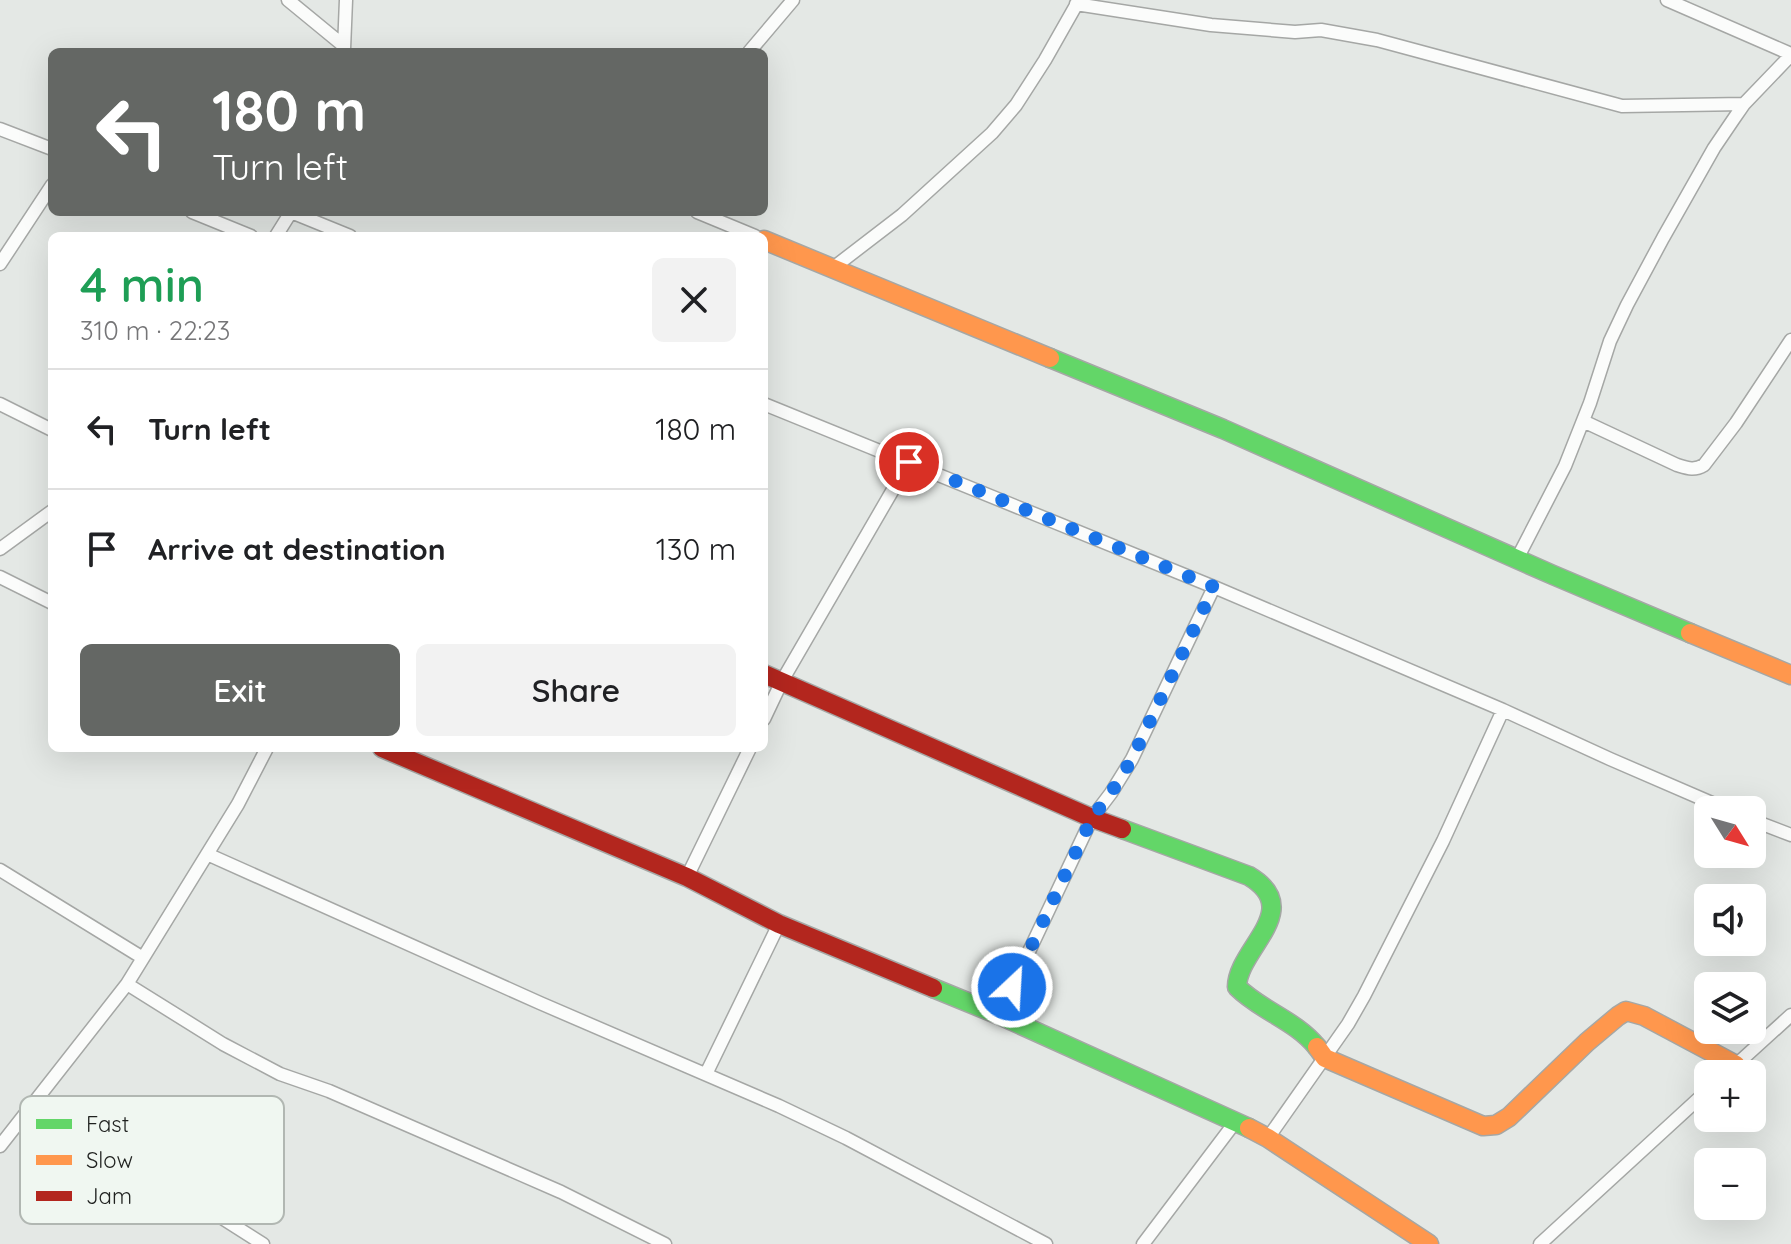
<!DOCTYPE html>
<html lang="en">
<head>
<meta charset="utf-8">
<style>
	body { margin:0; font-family:Quicksand,sans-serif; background:#f2f2f2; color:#202124; height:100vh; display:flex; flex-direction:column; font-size:30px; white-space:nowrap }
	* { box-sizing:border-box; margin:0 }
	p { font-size:26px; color:#757577 }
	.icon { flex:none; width:44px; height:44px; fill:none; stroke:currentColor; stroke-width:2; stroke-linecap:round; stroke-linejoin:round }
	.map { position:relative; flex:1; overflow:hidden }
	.sheet { position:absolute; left:48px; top:232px; width:720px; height:520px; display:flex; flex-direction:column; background:#fff; border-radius:12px; box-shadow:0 8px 32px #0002 }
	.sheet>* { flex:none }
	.top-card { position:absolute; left:48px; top:48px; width:720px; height:168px; border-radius:12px; box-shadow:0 8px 32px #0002; background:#646764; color:#fff; overflow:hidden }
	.needle { width:52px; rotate:127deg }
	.tools { position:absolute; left:1694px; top:796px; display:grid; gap:16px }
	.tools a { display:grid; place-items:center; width:72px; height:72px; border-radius:12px; background:#fff; box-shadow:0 8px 32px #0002; font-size:40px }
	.pin { position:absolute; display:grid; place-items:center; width:68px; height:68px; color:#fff; margin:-34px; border:4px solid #fff; border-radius:50%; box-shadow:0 2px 8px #0007 }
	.me { position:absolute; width:88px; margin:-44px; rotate:25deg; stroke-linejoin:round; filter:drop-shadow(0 0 6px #0008) }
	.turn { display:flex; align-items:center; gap:28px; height:168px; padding:0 32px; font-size:36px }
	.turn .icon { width:104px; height:104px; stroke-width:2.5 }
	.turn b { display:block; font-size:56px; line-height:68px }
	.round { display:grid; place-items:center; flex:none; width:84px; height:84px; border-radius:12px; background:#f2f2f2 }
	.head { display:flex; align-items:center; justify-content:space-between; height:136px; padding:0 32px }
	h1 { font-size:48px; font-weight:600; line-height:60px; color:#1e9e55 }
	.button { display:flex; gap:16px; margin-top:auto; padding:16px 32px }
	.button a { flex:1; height:92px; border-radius:12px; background:#646764; color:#fff; font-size:32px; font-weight:600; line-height:92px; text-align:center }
	.button a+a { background:#f2f2f2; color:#202124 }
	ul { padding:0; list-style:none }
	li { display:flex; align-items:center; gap:24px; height:120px; padding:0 32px; border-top:2px solid #e0e0e0 }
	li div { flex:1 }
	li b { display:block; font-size:30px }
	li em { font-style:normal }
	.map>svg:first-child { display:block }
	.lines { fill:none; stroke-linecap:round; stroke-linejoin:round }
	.street-casing { stroke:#a5a7a5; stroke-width:15 }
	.fast-casing { stroke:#a5a7a5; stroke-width:21 }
	.slow-casing { stroke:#a5a7a5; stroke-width:21 }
	.jam-casing { stroke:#a5a7a5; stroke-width:21 }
	.street { stroke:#fbfcfb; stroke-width:12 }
	.fast { stroke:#63d668; stroke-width:18 }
	.slow { stroke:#ff974d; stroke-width:18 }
	.jam { stroke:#b3261e; stroke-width:18 }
	.route { stroke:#1a73e8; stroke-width:14; stroke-dasharray:0 25.2 }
	.key { fill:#f0f7f1; stroke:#b1b7b2; stroke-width:2 }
	.key-label { font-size:22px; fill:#1f211f }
</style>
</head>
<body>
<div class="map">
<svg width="1791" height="1244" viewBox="0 0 1791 1244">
	<rect width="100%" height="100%" fill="#e4e8e5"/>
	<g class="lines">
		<defs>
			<path id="street" d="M288 0 344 46
				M1667 0 1791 54
				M1076 4 1211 25 1295 32 1321 30 1377 40 1622 106 1744 104
				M344 49 346 0
				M749 52 793 0
				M0 129 52 149
				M192 212 251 236
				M697 212 755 236
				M276 236 291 212 350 236
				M0 264 52 185
				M833 268 902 215 992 133 1016 105 1045 60 1079 0
				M0 404 52 430
				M764 404 1214 587 1503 710 1610 759 1728 810
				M1583 421 1677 465C1687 468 1694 471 1704 465L1736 423 1791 340
				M0 549 52 511
				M1517 559 1565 466 1590 403 1610 341 1627 305 1663 238 1714 148 1733 120 1744 104 1791 55
				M0 577 52 603
				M764 719 782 681 909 462
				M1752 820 1791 835
				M207 854 540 1003 779 1106 846 1138 1046 1244
				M0 870 143 958
				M687 877 750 748
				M127 984 223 1044 280 1074 329 1091 561 1192 665 1244
				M999 1015 1092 818 1111 793 1132 759 1214 587
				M706 1074 779 924
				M1726 1074 1791 1015
				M39 1096 171 1182 222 1218 263 1244
				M1268 1138 1348 1024 1364 996 1443 841 1503 710
				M0 1146 127 984 238 804 267 748
				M1143 1244 1236 1121
				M1540 1244 1708 1090"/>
			<path id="fast" d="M1050 358 1223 429 1553 575 1690 633
				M1122 829 1249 876C1306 910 1237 949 1237 987 1261 1011 1295 1020 1317 1047
				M933 988 999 1015 1249 1128"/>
			<path id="slow" d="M764 240 1050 358
				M1690 633 1791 675
				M1317 1047 1325 1058 1483 1126 1496 1125 1509 1117 1587 1042 1618 1016 1626 1011 1644 1016 1736 1065
				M1249 1128 1268 1138 1429 1244"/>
			<path id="jam" d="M764 674 1092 818 1122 829
				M382 748 687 877 779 924 933 988"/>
		</defs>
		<use href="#street" class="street-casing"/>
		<use href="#fast" class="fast-casing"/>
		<use href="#slow" class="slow-casing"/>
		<use href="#jam" class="jam-casing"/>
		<use href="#street" class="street"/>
		<use href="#fast" class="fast"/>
		<use href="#slow" class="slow"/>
		<use href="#jam" class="jam"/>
	</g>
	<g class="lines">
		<path class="route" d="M909 462 1214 587 1132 759 1111 793 1092 818 1012 987"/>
	</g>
	<rect x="20" y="1096" width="264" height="128" rx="12" class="key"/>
	<rect x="36" y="1119" width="36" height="10" fill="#63d668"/>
	<rect x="36" y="1155" width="36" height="10" fill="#ff974d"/>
	<rect x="36" y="1191" width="36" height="10" fill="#b3261e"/>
	<g class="key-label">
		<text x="86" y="1132">Fast</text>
		<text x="86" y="1168">Slow</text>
		<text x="86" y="1204">Jam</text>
	</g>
</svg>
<div class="tools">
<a><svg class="needle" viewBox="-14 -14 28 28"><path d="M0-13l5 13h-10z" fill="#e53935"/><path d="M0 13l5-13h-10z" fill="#757577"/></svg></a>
<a><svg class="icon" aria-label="sound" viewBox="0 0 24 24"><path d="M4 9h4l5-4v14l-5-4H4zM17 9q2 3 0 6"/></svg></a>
<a><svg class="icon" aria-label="layers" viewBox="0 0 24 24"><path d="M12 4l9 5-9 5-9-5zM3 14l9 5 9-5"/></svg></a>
<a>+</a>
<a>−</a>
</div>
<div class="pin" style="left:909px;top:462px;background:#d93025"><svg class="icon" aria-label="arrive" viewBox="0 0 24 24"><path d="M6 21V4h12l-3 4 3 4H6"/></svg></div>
<svg class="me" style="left:1012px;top:987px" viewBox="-20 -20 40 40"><circle r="17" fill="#1a73e8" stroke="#fff" stroke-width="3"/><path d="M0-11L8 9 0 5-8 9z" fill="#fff"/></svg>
<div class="top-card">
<div class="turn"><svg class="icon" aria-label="left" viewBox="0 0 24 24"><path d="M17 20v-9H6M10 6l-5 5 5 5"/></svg><div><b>180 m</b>Turn left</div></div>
</div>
<section class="sheet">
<div class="head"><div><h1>4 min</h1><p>310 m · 22:23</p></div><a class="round"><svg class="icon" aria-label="close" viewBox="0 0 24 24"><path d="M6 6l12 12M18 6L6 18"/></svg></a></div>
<ul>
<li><svg class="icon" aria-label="left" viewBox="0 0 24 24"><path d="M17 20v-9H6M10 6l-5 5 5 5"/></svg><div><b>Turn left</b></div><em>180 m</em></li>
<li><svg class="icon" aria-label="arrive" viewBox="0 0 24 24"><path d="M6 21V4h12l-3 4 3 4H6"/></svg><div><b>Arrive at destination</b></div><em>130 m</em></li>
</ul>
<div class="button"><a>Exit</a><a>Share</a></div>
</section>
</div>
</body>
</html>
